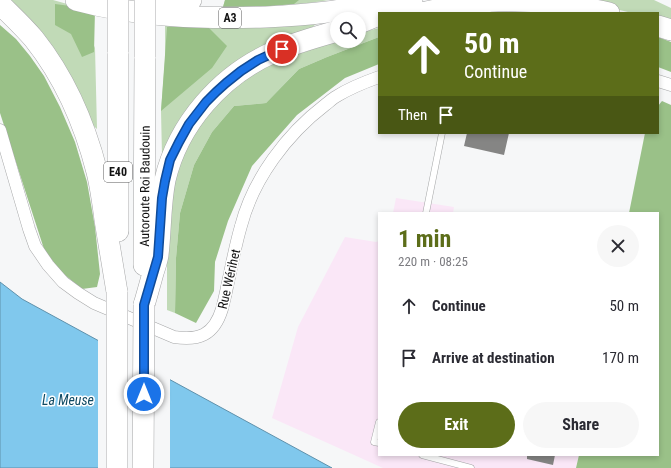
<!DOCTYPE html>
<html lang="en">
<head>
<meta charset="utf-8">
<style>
	body { margin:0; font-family:"Roboto Condensed",sans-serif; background:#f7f7f7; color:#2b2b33; height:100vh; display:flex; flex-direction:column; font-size:15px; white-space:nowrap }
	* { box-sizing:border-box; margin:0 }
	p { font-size:13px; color:#7c7c81 }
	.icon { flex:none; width:22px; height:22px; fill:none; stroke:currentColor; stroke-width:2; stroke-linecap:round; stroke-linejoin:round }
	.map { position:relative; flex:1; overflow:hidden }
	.details { position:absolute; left:378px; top:212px; width:281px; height:244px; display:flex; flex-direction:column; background:#fff; border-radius:0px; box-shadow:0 2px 6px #0003 }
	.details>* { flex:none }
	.banner { position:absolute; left:378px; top:12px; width:281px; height:122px; border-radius:0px; box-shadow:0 2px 6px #0003; background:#5c6d19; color:#fff; overflow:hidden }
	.controls { position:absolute; left:330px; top:12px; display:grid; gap:8px }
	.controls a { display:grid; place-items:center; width:36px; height:36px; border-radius:50%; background:#fff; box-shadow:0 2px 6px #0003; font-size:20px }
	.pin { position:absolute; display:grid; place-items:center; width:34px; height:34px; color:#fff; margin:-17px; border:2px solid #fff; border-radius:50%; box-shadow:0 1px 4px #0007 }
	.me { position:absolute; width:44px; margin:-22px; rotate:0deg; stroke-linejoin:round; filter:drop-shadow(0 0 3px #0008) }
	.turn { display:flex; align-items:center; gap:14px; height:84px; padding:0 20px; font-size:18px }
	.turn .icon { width:52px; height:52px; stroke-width:2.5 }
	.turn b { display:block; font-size:28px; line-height:34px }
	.then { display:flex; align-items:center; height:38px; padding:0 20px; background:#0003; gap:8px; font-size:15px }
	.round { display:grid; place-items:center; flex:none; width:42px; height:42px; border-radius:21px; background:#f7f7f7 }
	.summary { display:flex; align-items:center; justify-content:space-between; height:68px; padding:0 20px }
	h1 { font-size:24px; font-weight:700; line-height:30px; color:#5c6d19 }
	.action { display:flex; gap:8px; margin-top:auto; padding:8px 20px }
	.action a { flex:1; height:46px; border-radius:24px; background:#5c6d19; color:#fff; font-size:16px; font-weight:700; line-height:46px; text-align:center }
	.action a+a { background:#f7f7f7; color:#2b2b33 }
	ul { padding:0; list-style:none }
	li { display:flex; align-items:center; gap:12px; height:52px; padding:0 20px }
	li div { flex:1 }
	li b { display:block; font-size:15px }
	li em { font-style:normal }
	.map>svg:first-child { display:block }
	.industrial { fill:#fae7f7 }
	.green { fill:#c1dab7 }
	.forest { fill:#9ac188 }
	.water { fill:#80c8ed; stroke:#5f91ab }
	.pier { fill:#f6f7f8 }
	.building { fill:#858584 }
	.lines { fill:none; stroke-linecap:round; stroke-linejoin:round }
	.lane-casing { stroke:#a6a7a8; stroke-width:7 }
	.street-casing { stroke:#a6a7a8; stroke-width:13 }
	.highway-casing { stroke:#a6a7a8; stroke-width:22 }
	.lane { stroke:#fff; stroke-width:6 }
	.street { stroke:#fff; stroke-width:12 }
	.highway { stroke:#fff; stroke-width:21 }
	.highway-bridge-casing { stroke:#a6a7a8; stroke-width:22; stroke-linecap:butt }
	.highway-bridge { stroke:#fff; stroke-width:21 }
	.route-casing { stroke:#114b97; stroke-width:10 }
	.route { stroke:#1a73e8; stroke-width:7 }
	.labels { text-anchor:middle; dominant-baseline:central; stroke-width:3; stroke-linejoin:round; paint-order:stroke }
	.shield { fill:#fff; stroke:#595959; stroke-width:1 }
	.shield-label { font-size:12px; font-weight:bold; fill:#121212 }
	.street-label { font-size:13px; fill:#121212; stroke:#fff }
	.water-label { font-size:14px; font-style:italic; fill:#0f4a64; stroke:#fff }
</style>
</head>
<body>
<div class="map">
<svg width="671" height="468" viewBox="0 0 671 468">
	<rect width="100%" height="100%" fill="#f6f7f8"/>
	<path class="industrial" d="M396 198 454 207 453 213H393Z
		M345 237 376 242 379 241V455H579L576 468H383L272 418 298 327Z"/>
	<path class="green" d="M7 0H53L78 7 95 48 97 129 87 120Z
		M225 0H329C294 6 258 6 223 7Z
		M565 0H654L671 8V24L658 20V13H632L595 4Z
		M345 14 316 24 306 33 269 45 162 156 161 111 165 60V20Z
		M379 28V37L327 57 299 69 266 103 234 106 212 132 194 165 180 213 176 258 175 313 167 310V224L176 169 199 124 223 97 248 76 271 63 337 41H359V33Z"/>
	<path class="forest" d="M225 0H299L294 4 270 6 223 7Z
		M55 4 78 7 95 10 94 52 82 57 71 34 55 25Z
		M0 25 16 39 30 56 44 76 60 107 75 142 87 182 95 227 100 274 97 287 82 289 60 271 44 249 0 113Z
		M206 25 227 46 212 68 161 111 167 27Z
		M379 37V64L345 78 297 115 252 166 228 221 215 262 214 291 196 323 175 313 176 258 180 213 194 165 212 132 234 106 266 103 299 69 327 57Z
		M658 37 671 42V72L658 67Z
		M662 101 671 105V468H576L579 455H658V213H629L645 133H658V106Z"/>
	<path class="water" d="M0 282 22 299 332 468H0Z"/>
	<path class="pier" d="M98 338 170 377V468H98Z"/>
	<path class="building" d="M467 133H509L504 155 464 146Z
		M527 455H555L553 465 527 459Z"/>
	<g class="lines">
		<defs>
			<path id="lane" d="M426 213 442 133
				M379 422 374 442 379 443
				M422 455 471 468"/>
			<path id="street" d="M658 81 671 85
				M0 130 29 229 35 246 48 265 63 282 78 293 94 303 174 337C199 341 214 335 222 309 229 282 233 253 241 226 253 179 287 134 325 105 329 102 333 98 337 96 350 88 365 82 379 77"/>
			<g id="highway">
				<path d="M76 0C138 17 202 19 266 17 305 15 345 12 383 0"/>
				<path d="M146 1 170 2 191 0"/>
				<path d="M0 4C11 15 23 26 34 39 65 78 85 125 97 172 101 188 103 204 105 220 109 244 113 268 117 292"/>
				<path d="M383 13 400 6 412 0"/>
				<path d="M421 13C446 8 471 2 497 1 534 0 573 5 609 13"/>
				<path d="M359 23 379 15"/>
				<path d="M658 26 671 30"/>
				<path d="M118 231V52"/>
				<path id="s1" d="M144 265 145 57"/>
				<path d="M144 305C147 295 150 284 153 273 155 267 157 261 158 255 161 230 160 205 165 180 178 124 221 75 274 52 294 43 316 37 337 31"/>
			</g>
		</defs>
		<use href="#lane" class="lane-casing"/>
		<use href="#street" class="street-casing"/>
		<use href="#highway" class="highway-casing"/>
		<use href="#lane" class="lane"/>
		<use href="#street" class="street"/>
		<use href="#highway" class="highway"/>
		<defs>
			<path id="highway-bridge" d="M118 52V0
				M145 57V0
				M117 468V292
				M143 468 144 305"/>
		</defs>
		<use href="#highway-bridge" class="highway-bridge-casing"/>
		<use href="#highway-bridge" class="highway-bridge"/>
	</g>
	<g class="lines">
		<defs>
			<path id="route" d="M144 394V305L158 257 162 198 165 181 170 160 179 142 189 124 206 102 216 92 226 83 241 71 258 60 282 49"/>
		</defs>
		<use href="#route" class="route-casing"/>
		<use href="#route" class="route"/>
	</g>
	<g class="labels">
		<g class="shield">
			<rect x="219" y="8" width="22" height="20" rx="3"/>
			<rect x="104" y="162" width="28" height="20" rx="3"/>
		</g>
		<g class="shield-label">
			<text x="230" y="18">A3</text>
			<text x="118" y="172">E40</text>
		</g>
		<g class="street-label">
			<text stroke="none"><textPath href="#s1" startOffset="79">Autoroute Roi Baudouin</textPath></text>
			<text transform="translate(229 279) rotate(-77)">Rue Wérihet</text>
		</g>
		<g class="water-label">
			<text x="68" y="400">La Meuse</text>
		</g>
	</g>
</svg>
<div class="controls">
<a><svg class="icon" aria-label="search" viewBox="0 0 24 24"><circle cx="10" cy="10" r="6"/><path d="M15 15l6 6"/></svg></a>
</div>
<div class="pin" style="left:282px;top:49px;background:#d93025"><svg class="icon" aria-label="arrive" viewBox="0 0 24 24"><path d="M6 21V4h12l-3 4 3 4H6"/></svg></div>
<svg class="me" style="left:144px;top:394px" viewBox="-20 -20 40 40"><circle r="17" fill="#1a73e8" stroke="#fff" stroke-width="3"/><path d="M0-11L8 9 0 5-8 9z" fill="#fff"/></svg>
<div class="banner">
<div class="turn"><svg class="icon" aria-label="ahead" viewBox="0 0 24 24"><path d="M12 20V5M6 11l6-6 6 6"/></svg><div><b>50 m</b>Continue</div></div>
<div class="then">Then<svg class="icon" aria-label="arrive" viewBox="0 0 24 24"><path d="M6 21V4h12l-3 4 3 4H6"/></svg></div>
</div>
<section class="details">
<div class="summary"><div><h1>1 min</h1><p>220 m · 08:25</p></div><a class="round"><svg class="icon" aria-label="close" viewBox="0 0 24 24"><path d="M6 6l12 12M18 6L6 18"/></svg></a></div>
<ul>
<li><svg class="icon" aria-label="ahead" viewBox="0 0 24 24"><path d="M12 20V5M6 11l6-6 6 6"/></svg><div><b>Continue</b></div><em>50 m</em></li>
<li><svg class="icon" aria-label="arrive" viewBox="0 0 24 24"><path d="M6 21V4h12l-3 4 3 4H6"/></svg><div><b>Arrive at destination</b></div><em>170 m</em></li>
</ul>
<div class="action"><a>Exit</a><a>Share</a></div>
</section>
</div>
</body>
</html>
